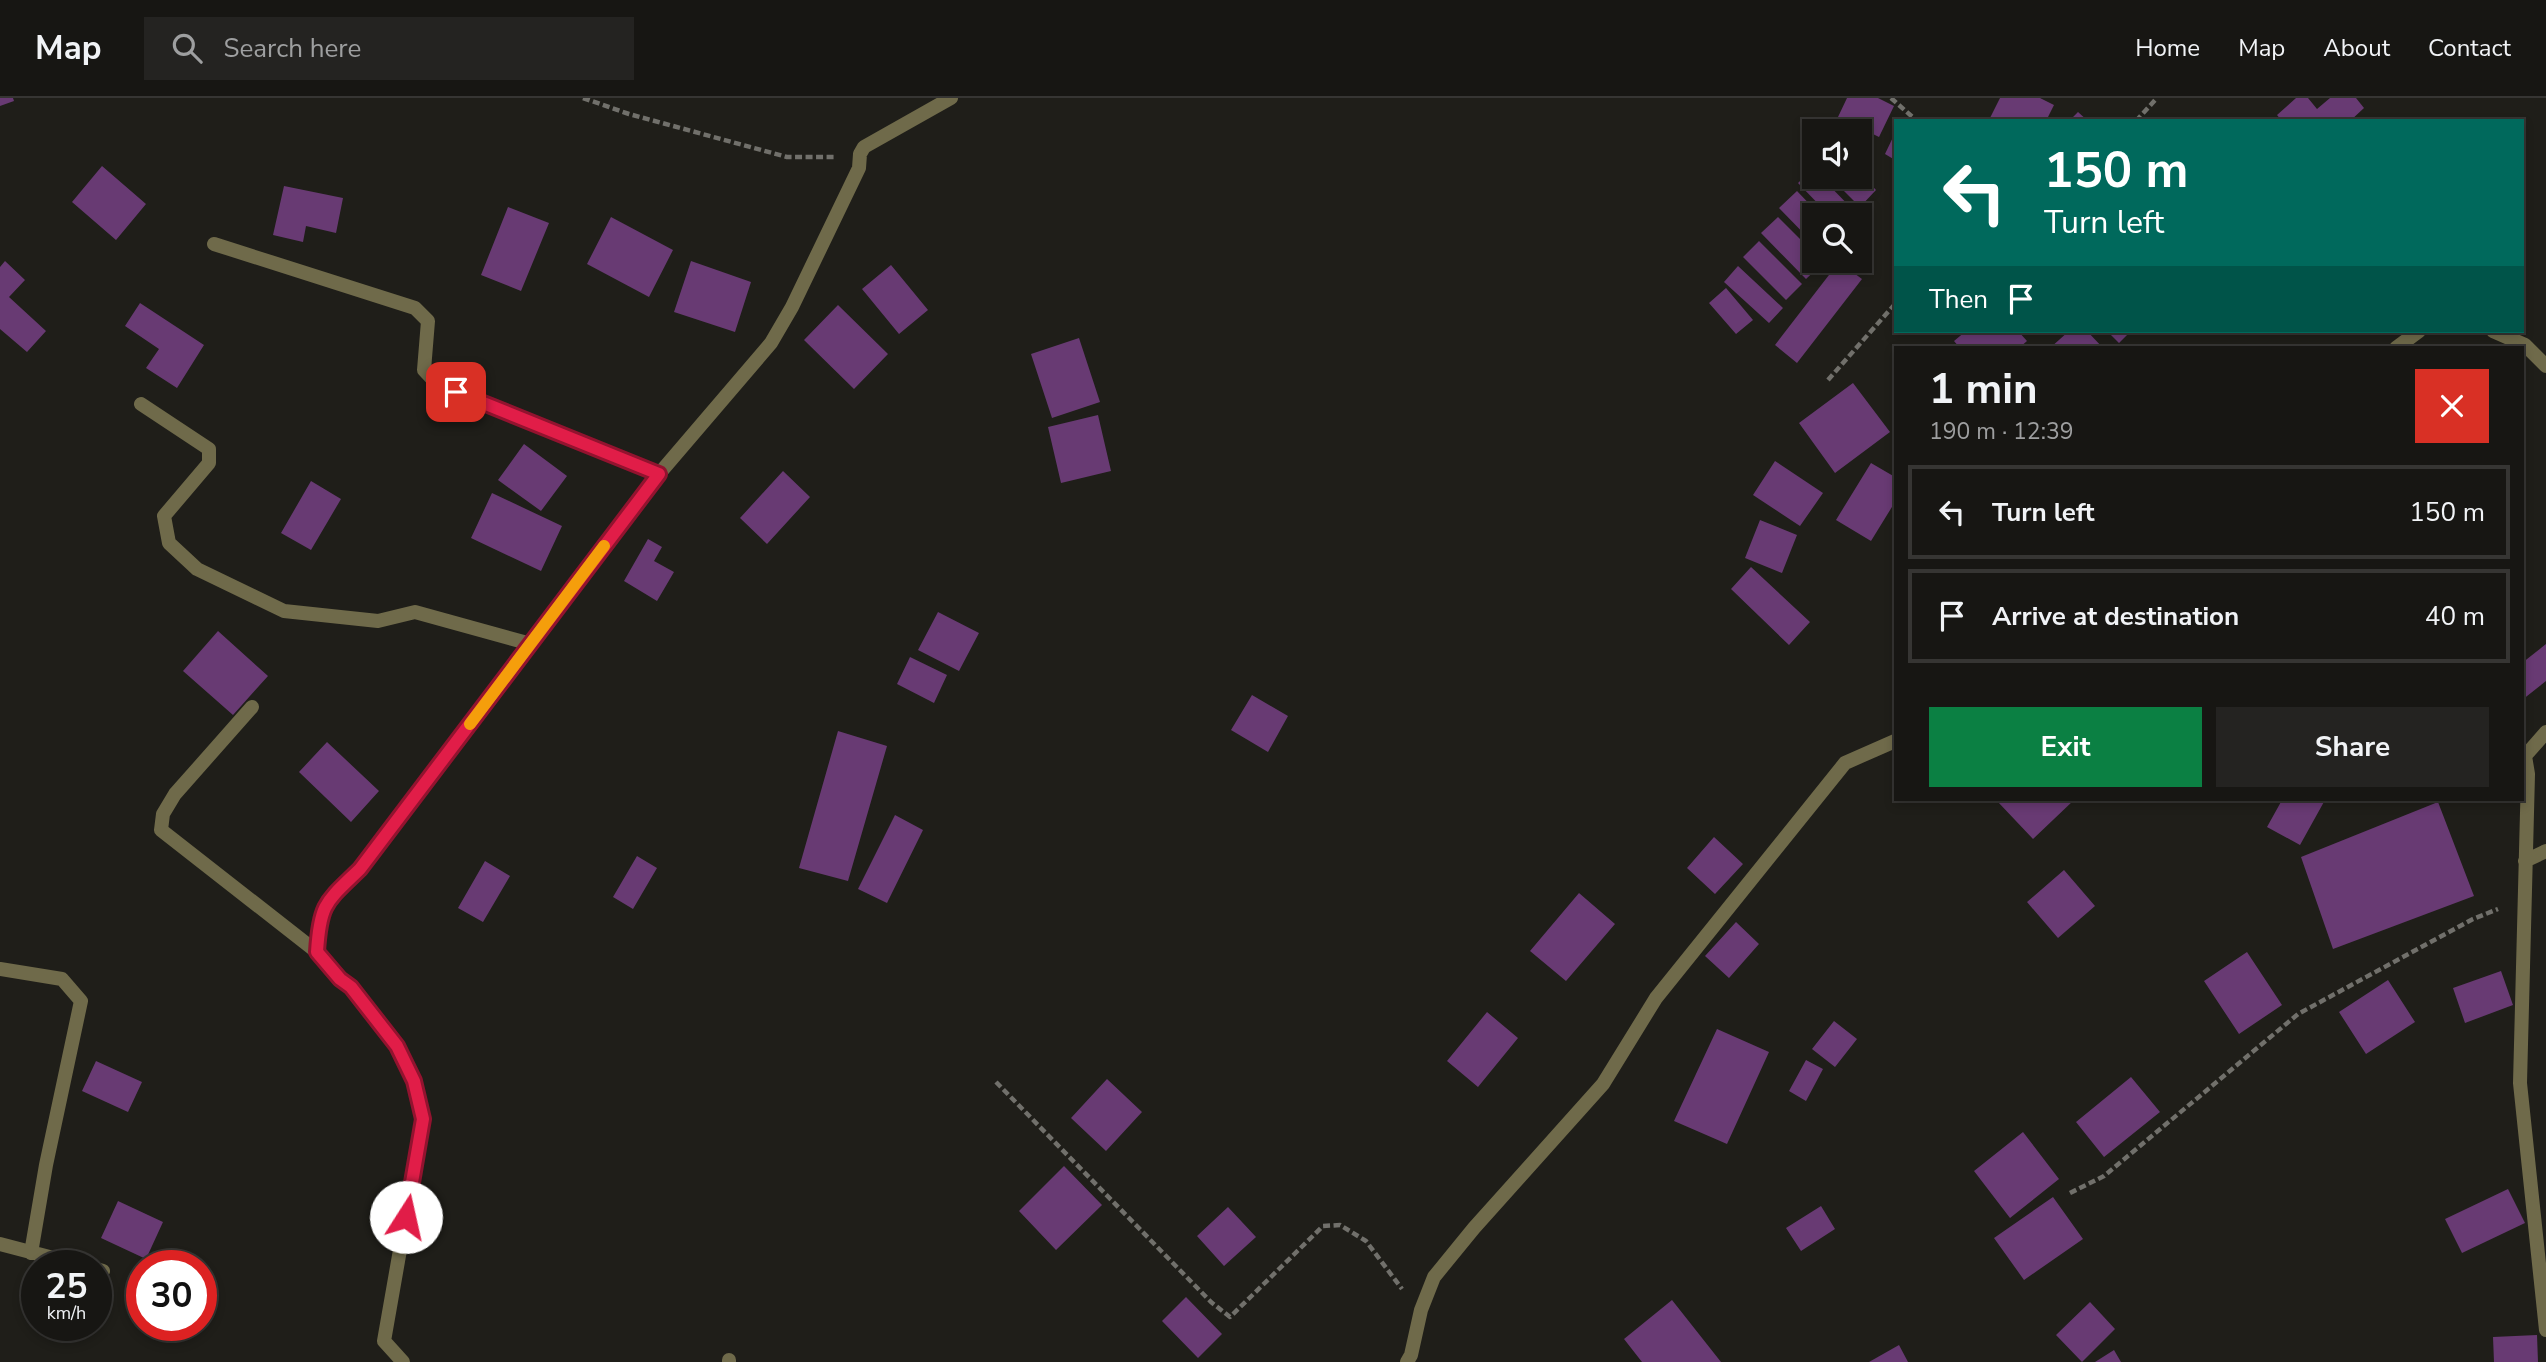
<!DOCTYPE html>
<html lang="en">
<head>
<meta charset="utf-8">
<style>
	body { margin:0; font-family:"Nunito Sans",sans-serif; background:#242321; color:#f1f3f6; height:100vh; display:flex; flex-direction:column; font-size:26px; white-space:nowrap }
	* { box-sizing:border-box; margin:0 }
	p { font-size:23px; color:#9e9fa0 }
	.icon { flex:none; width:38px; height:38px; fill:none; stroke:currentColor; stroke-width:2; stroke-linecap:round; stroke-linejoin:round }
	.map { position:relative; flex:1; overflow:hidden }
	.side { position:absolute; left:1894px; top:248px; width:630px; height:455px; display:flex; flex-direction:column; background:#171613; border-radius:0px; box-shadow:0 4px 10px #0003,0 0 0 2px #363533 }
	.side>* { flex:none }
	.banner { position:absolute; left:1894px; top:21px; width:630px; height:214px; border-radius:0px; box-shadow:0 4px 10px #0003,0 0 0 2px #363533; background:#00695c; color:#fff; overflow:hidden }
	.buttons { position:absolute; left:1802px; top:21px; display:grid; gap:14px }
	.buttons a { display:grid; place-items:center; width:70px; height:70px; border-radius:0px; background:#171613; box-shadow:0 4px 10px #0003,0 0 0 2px #363533; font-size:35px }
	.speed { position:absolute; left:21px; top:1152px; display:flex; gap:14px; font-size:35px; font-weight:700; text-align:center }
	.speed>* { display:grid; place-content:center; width:91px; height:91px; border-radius:50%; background:#171613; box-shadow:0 4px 10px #0003,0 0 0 2px #363533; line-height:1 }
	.speed small { font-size:18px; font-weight:400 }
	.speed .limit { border:10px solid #d22; background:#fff; color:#111 }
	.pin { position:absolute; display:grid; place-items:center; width:60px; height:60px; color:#fff; margin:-30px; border-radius:14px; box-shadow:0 4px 10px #0006 }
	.me { position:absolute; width:77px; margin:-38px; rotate:10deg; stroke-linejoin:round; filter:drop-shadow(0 0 5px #0008) }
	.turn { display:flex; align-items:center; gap:24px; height:147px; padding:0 35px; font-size:32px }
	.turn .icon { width:91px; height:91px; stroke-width:2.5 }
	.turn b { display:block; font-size:49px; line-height:60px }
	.then { display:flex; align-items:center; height:66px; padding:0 35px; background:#0003; gap:14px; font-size:26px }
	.round { display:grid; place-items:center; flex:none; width:74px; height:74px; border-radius:0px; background:#242321 }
	.overview { display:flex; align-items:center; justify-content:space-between; height:119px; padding:0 35px }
	h1 { font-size:42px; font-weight:700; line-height:52px }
	.button { display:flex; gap:14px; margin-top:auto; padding:14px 35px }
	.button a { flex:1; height:80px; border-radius:0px; background:#0b8043; color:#fff; font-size:28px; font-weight:700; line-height:80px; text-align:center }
	.button a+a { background:#242321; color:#f1f3f6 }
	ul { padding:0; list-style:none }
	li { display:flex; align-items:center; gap:21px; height:94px; margin:0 14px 10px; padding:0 21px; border:4px solid #363533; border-radius:0px }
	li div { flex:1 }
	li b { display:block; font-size:26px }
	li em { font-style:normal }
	header { display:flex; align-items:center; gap:42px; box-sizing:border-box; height:98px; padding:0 35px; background:#171613; border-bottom:2px solid #363533 }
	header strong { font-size:33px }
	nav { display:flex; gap:38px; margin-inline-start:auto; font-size:24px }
	.search { width:490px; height:63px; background:#242321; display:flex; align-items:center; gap:18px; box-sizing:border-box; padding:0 24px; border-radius:0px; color:#9e9fa0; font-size:26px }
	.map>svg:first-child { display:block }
	.building { fill:#683a73 }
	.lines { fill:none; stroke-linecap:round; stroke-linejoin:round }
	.path { stroke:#71706b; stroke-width:4.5; stroke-dasharray:7 3.5; stroke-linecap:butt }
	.minor { stroke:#6f6a4a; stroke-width:14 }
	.route-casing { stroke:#92132f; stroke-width:18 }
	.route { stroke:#e11d48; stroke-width:12 }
	.slow { stroke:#f59e0b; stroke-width:12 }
</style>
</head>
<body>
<header>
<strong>Map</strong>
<div class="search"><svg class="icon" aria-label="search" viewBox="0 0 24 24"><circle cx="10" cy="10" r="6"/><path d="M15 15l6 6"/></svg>Search here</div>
<nav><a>Home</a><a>Map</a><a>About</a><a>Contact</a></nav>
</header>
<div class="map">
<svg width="2546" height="1264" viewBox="0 0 2546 1264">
	<rect width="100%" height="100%" fill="#1f1e19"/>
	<path class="building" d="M0 0H13L14 3 0 8Z
		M1847 0H1878L1894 8 1879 39 1838 19Z
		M2000 0H2040L2054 7 2046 23H1995L1990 20Z
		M2296 0H2308L2317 11 2330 0H2356L2364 10 2350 23H2282L2277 17Z
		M2078 14 2088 23H2069Z
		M1895 35V62L1885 56Z
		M102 68 146 106 116 142 72 104Z
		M1813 70 1815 79H1821L1858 117H1829L1798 85Z
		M1860 75 1876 92 1860 109 1830 79H1860Z
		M284 88 343 100 336 135 306 128 303 144 273 137Z
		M1797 93 1820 117H1815V147L1779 110Z
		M508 109 549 125 521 193 481 177Z
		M611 119 673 152 649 199 587 166Z
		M1778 119 1815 156V163L1823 165 1806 181 1761 135Z
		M1759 143 1802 186 1786 202 1743 159Z
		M5 163 25 182 9 199 46 233 27 254 0 231V169Z
		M691 163 751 184 735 234 674 214Z
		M1839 164 1862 181 1797 265 1775 247Z
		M891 167 928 212 899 236 862 191Z
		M1738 168 1783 210 1769 225 1724 184Z
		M1726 190 1753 222 1736 236 1709 205Z
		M140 205 204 247 177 290 146 270 159 251 125 228Z
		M838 207 888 256 854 291 804 242Z
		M1966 233H2018L2027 243 2019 250H1960L1954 243Z
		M2069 233H2087L2103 250H2050Z
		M2107 233H2131L2119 245Z
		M1079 240 1100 304 1052 320 1031 256Z
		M1853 285 1890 334 1835 375 1799 325Z
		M1098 317 1111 373 1061 385 1048 329Z
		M524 346 567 378 541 413 498 382Z
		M1775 363 1823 395 1800 428 1753 397Z
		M1871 365 1895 379V404L1871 443 1836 422Z
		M783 373 810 399 767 446 740 420Z
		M311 383 341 401 311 452 281 435Z
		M492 395 562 428 541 473 471 440Z
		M1760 422 1797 437 1782 475 1745 460Z
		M648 441 662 449 654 463 674 474 657 503 624 483Z
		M1751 469 1810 524 1789 547 1731 491Z
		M938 514 979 535 959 573 918 552Z
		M218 533 268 578 233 617 183 573Z
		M2546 546V583L2522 602V565Z
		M910 559 947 577 934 605 897 586Z
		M1252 597 1288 618 1268 654 1231 632Z
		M838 633 887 648 848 783 799 770Z
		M327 644 379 693 351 724 299 674Z
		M2001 702H2074L2033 741 1998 704Z
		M2282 702H2325L2300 747 2267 729Z
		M2438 704 2474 798 2333 851 2301 759Z
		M895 717 923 732 887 805 858 791Z
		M1714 739 1743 766 1715 796 1687 770Z
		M637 758 657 770 633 811 613 799Z
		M485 763 510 778 483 824 458 810Z
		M2064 772 2095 808 2058 840 2027 804Z
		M1579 795 1615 826 1566 883 1530 853Z
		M1736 824 1759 846 1729 880 1705 858Z
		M2247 854 2282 907 2239 936 2204 883Z
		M2501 873 2513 907 2465 925 2453 890Z
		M2388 882 2415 924 2366 956 2339 914Z
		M1487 914 1518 940 1478 989 1447 963Z
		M1834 923 1857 941 1835 969 1812 951Z
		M1717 931 1769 954 1727 1046 1674 1023Z
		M1806 962 1823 971 1806 1003 1789 993Z
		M96 963 142 984 128 1014 82 993Z
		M2131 979 2160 1014 2104 1059 2076 1024Z
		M1107 981 1142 1014 1106 1053 1071 1020Z
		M2023 1034 2059 1081 2010 1120 1974 1073Z
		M1064 1068 1102 1107 1056 1152 1019 1113Z
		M2508 1091 2525 1125 2462 1155 2445 1121Z
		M2053 1099 2083 1141 2024 1182 1994 1140Z
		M118 1103 163 1124 146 1161 101 1140Z
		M1821 1108 1835 1131 1801 1153 1786 1130Z
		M1228 1109 1256 1139 1224 1168 1197 1138Z
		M1186 1199 1222 1236 1198 1260 1162 1223Z
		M1672 1202 1721 1264H1642L1624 1241Z
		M2090 1204 2115 1231 2082 1264 2056 1237Z
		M2537 1237 2538 1264H2494L2493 1239Z
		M1899 1247 1908 1264H1869Z
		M2114 1252 2121 1264H2095Z"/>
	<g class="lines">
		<path class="path" d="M583 0 629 16 787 59H835
			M1891 0 1917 23
			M2136 23 2157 0
			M1828 282 1895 206
			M996 984 1211 1204 1230 1219 1323 1128 1340 1127 1366 1143 1402 1191
			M2070 1095 2104 1078 2298 916 2473 821 2498 811"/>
		<path class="minor" d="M214 146 415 210 428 223 424 272 438 287 474 300 659 376
			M2493 233 2525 247 2546 268
			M2396 250 2419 233
			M141 306 209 351V365L164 418 169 445 197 471 284 513 378 523 415 514 531 546
			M252 609 175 696 163 716 161 732 317 854
			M2546 634 2525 658 2528 676 2520 985 2546 1232
			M2525 763 2546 753
			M0 871 62 881 81 903 46 1067 31 1155
			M0 1146 80 1167
			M96 1171 103 1173
			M403 1264 384 1243 423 1021 413 983 397 948 351 889 340 881 317 854C320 805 326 804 360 771L659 376 771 245 792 209 859 70 860 56 864 49 951 0
			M729 1264V1262
			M1407 1264 1411 1257 1421 1212 1434 1179 1474 1130 1603 986 1656 900 1845 665 1895 643"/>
	</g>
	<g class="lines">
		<defs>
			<path id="route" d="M406 1119 423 1021 414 983 397 948 351 889 340 881 317 854C320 805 326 804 360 771L659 376 456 294"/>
		</defs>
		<use href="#route" class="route-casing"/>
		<use href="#route" class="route"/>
		<path class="slow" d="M470 626 604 448"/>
	</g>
</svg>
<div class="buttons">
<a><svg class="icon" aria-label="sound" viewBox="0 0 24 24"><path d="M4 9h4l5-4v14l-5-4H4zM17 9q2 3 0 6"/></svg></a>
<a><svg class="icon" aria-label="search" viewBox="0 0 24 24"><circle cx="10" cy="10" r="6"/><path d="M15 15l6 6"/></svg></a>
</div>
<div class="speed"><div>25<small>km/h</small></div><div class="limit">30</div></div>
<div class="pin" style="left:456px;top:294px;background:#d93025"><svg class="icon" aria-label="arrive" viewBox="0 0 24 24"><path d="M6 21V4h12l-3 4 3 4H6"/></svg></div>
<svg class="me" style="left:406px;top:1119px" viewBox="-20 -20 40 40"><circle r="19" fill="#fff"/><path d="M0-13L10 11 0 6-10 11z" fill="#e11d48"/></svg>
<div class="banner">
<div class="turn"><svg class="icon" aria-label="left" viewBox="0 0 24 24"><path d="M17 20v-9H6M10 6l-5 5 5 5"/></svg><div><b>150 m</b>Turn left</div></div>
<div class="then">Then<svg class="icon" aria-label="arrive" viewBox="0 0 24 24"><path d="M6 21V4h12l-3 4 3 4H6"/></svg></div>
</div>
<section class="side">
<div class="overview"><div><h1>1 min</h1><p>190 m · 12:39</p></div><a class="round" style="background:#d93025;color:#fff"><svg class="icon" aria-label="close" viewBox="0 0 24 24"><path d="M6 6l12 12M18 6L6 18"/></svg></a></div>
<ul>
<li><svg class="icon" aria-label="left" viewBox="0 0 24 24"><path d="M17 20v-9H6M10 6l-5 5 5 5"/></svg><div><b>Turn left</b></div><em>150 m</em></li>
<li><svg class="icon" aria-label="arrive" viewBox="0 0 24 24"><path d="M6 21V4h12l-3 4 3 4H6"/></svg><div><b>Arrive at destination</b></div><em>40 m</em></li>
</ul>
<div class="button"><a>Exit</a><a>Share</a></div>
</section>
</div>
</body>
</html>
